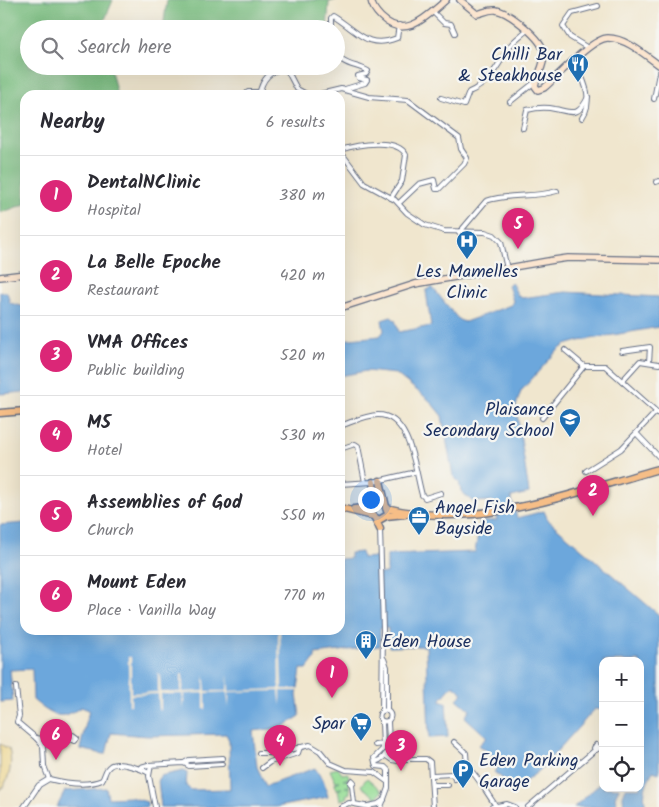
<!DOCTYPE html>
<html lang="en">
<head>
<meta charset="utf-8">
<style>
  body { margin:0; font-family:Kalam,sans-serif; background:#f2f2f3; color:#2b2b33 }
  .controls { position:absolute; right:15px; bottom:15px; display:grid; overflow:hidden; border-radius:10px; box-shadow:0 5px 20px #0002 }
  .controls button { width:45px; height:45px; display:grid; place-items:center; padding:0; border:0; border-bottom:1px solid #e1e1e2; background:#fff; color:#2b2b33; font:25px sans-serif }
  .you { position:absolute; left:370px; top:499px; width:18px; height:18px; margin:-12px; border:4px solid #fff; border-radius:50%; background:#1a73e8; box-shadow:0 0 0 8px #1a73e833 }
  .badge { display:grid; place-items:center; width:32px; height:32px; border-radius:50%; background:#db2777; color:#fff; font-size:16px; font-weight:700 }
  .pin { position:absolute; translate:-50% -41px; filter:drop-shadow(0 1px 2px #0008) }
  .pin::after { content:''; position:absolute; top:26px; width:18px; height:15px; background:inherit; clip-path:polygon(0 0,100% 0,50% 100%) }
  .list { margin:0; padding:0; list-style:none }
  h2 { display:flex; justify-content:space-between; align-items:center; height:65px; margin:0; padding:0 20px; font-size:21px }
  h2 small { font-size:16px; font-weight:400; color:#7c7c81 }
  .list li { display:grid; grid-template-columns:32px 1fr auto; gap:15px; align-items:center; box-sizing:border-box; height:80px; padding:0 20px; border-top:1px solid #e1e1e2 }
  .list b { display:block; font-size:19px; white-space:nowrap }
  .list p { margin:0; font-size:16px; white-space:nowrap; color:#7c7c81 }
  .list em { font-size:16px; font-style:normal; color:#7c7c81 }
  .icon { flex:none; width:28px; height:28px; fill:none; stroke:currentColor; stroke-width:2; stroke-linecap:round; stroke-linejoin:round }
  .map { position:relative; flex:none; width:659px; height:807px; overflow:hidden }
  .search { position:absolute; background:#fff; box-shadow:0 5px 20px #0002; left:20px; top:20px; width:325px; height:55px; display:flex; align-items:center; gap:12px; box-sizing:border-box; padding:0 18px; border-radius:28px; color:#7c7c81; font-size:19px }
  .panel { position:absolute; background:#fff; box-shadow:0 5px 20px #0002; left:20px; top:90px; width:325px; height:545px; border-radius:15px }
  .map>svg:first-child { display:block }
  .green { fill:#97dd96; stroke:#59867a }
  .forest { fill:#79bc7f; stroke:#4a766e }
  .sand { fill:#eeda9e; stroke:#84847e }
  .water { fill:#6ca7dc; stroke:#446b9d }
  .pier { fill:#f0e6ce }
  .lines { fill:none; stroke-linecap:round; stroke-linejoin:round }
  .street-casing { stroke:#666f85; stroke-width:6 }
  .secondary-casing { stroke:#666f85; stroke-width:8 }
  .primary-casing { stroke:#666f85; stroke-width:9 }
  .street { stroke:#fff; stroke-width:4 }
  .secondary { stroke:#fbe5cf; stroke-width:5.5 }
  .primary { stroke:#f6be87; stroke-width:6 }
  .labels { text-anchor:middle; stroke-width:4.5; stroke-linejoin:round; paint-order:stroke }
  .poi-label { font-size:18px; fill:#1b2f5e; stroke:#f6f6f2; text-anchor:end }
</style>
</head>
<body>
<div class="map">
<svg width="659" height="807" viewBox="0 0 659 807">
  <rect width="100%" height="100%" fill="#f6f6f2"/>
  <filter id="ink" filterUnits="userSpaceOnUse"><feTurbulence type="fractalNoise" baseFrequency=".02" numOctaves="2"/><feDisplacementMap in="SourceGraphic" scale="10" xChannelSelector="R" yChannelSelector="G"/><feConvolveMatrix kernelMatrix="1 2 1 2 8 2 1 2 1" color-interpolation-filters="sRGB"/></filter>
  <filter id="wash" filterUnits="userSpaceOnUse"><feTurbulence type="fractalNoise" baseFrequency=".0096" numOctaves="4" result="noise"/><feDisplacementMap in="SourceGraphic" scale="20" xChannelSelector="R" yChannelSelector="G"/><feGaussianBlur stdDeviation="1.12" result="paint"/><feColorMatrix in="noise" values="0 0 0 0 0 0 0 0 0 0 0 0 0 0 0 0 0 1.4 0 .05"/><feComposite in="paint" operator="in"/></filter>
  <g filter="url(#wash)">
    <rect width="100%" height="100%" fill="#f0e6ce"/>
    <g class="green">
      <polygon points="338,768 342,774 348,773 349,778 343,780 348,780 350,786 345,787 349,787 350,793 346,795 347,798 340,800 338,790 342,788 336,789 335,783 340,781 335,781 330,770"/>
      <polygon points="367,778 382,791 376,798 361,786"/>
    </g>
    <g class="forest">
      <polygon points="0,0 113,0 101,29 29,29 29,66 110,66 117,95 25,95 25,204 0,213"/>
      <polygon points="167,0 336,0 329,2 327,29 283,29 263,21 240,29 163,29"/>
    </g>
    <path class="sand" d="M0 744 9 749C13 764 10 778 0 791Z"/>
    <g class="water">
      <path d="M511 282 518 296 522 298 565 292 659 297V327L579 341 565 345 556 352 521 391 516 406 529 493 511 497 517 518 544 511 548 520 659 615V773L653 771C646 783 642 794 646 807H624L623 796 626 788H640V661H603V710L595 709 540 770 523 783 510 784 494 772 501 763 479 745 487 737 465 717 470 710 457 699 463 693 453 685 441 699V702H446L448 737 429 738 426 646 389 647 388 628H380V646L315 654V658L307 669H301L297 695 300 716 281 728 253 731 257 767 266 786 315 768 324 782 328 797 276 807H161L158 780 160 776 183 771 187 773 186 786 191 790 230 789 229 740 226 734 148 736 111 733 106 754H103L80 749 89 710 81 707C60 722 51 715 33 700L32 669 10 670 13 701 0 702V525L25 523V630H340V559L350 558V553L361 552 362 558 376 557 377 574 387 573V555L475 552 480 522 497 520 492 501 473 502 461 491 459 482 453 476 442 416 429 400 396 374 366 371 340 376V340L380 336 384 331 382 320 391 317 395 320 399 332 431 326 426 291 432 287 459 320 465 322 511 305 513 301 508 285Z"/>
      <polygon points="0,292 7,292 10,303 25,307 25,392 0,394"/>
      <polygon points="603,781 603,788 619,788 615,797 617,807 574,807"/>
      <polygon points="106,788 108,798 130,797 147,802 147,807 57,807 65,791"/>
    </g>
    <polygon class="pier" points="278,630 280,630 282,689 298,689 298,691 281,691 281,706 279,691 229,692 229,708 227,692 206,693 206,709 204,709 204,693 184,694 184,710 182,694 161,694 161,710 159,710 158,694 131,695 131,705 129,705 128,657 131,657 131,693 158,692 158,674 160,674 161,692 181,692 181,675 183,674 183,692 204,691 204,674 206,691 227,691 228,674 229,691 279,689"/>
  </g>
  <g filter="url(#ink)">
    <g class="lines">
      <g class="street-casing">
        <g id="street">
          <polyline points="433,12 444,23 451,24 455,33"/>
          <path d="M331 29V18L333 16C358 31 366 50 397 38L399 25"/>
          <polyline points="588,48 570,37 563,26 572,13 598,6"/>
          <path d="M336 50C340 66 356 64 368 71L366 74 358 76 359 78 367 80 365 83 345 89"/>
          <path d="M575 61C583 79 595 100 582 118"/>
          <polyline points="245,95 248,92 260,92"/>
          <path d="M259 95C262 79 270 70 286 68L297 89 308 95"/>
          <polyline points="316,95 341,89 369,97 408,100 459,138 461,149 467,158 464,164 439,189 436,189 434,180 419,184 399,203"/>
          <path d="M441 98 464 105 469 92C491 83 498 64 510 46 514 40 522 35 527 30"/>
          <polyline points="654,99 659,73"/>
          <polyline points="510,102 535,82"/>
          <path d="M523 128 527 110C535 108 547 107 555 109 574 113 578 117 588 97"/>
          <path d="M340 150C356 145 397 137 406 155L402 181 391 198"/>
          <polyline points="340,151 364,183 395,200 407,213 425,225 444,231 485,232 494,235 501,242 507,269"/>
          <polyline points="656,182 659,181"/>
          <path d="M459 233 486 201C507 193 535 198 557 191"/>
          <polyline points="565,350 584,366 605,366 622,381"/>
          <polyline points="622,351 650,347 649,362"/>
          <polyline points="659,364 640,361 622,381 659,414"/>
          <polyline points="542,418 584,366"/>
          <path d="M340 426C352 422 366 415 378 415 411 415 415 471 422 495L425 498 441 493"/>
          <polyline points="637,434 659,457"/>
          <polyline points="340,449 355,444 358,446 365,482"/>
          <polyline points="586,471 621,449 656,412"/>
          <polyline points="340,484 373,482 416,472"/>
          <polyline points="380,529 383,630 382,711"/>
          <polyline points="384,659 387,667 387,711"/>
          <polyline points="16,687 19,716 17,722 36,738 43,746 44,766 49,779"/>
          <circle cx="385" cy="716" r="5.5"/>
          <polyline points="36,738 65,742 73,735 77,738 75,741 71,739"/>
          <path d="M454 742 466 753 467 766C479 778 486 792 496 806"/>
          <polyline points="375,745 384,744"/>
          <polygon points="596,745 599,748 596,750 594,748"/>
          <polyline points="389,751 391,757 396,759 426,759 430,762 433,807"/>
          <polyline points="259,753 276,753 310,745 320,751 330,763 346,770 374,772 388,782"/>
          <polyline points="385,755 392,760 398,761"/>
          <polyline points="375,762 376,766 385,767 388,770 388,788 381,807"/>
          <path d="M375 762C394 756 388 737 388 721"/>
          <polyline points="375,762 374,758 383,749 382,721"/>
          <polyline points="184,763 189,760 223,758"/>
          <polyline points="151,765 149,776 155,807"/>
          <polyline points="141,767 148,765 184,763 189,766 222,764"/>
          <polyline points="262,768 270,762 298,753 300,747"/>
          <polyline points="432,775 452,774 455,779"/>
          <polyline points="352,785 354,782 352,780 350,783 352,785 354,803"/>
          <polyline points="433,785 448,785"/>
          <polyline points="368,806 378,804 384,800"/>
          <path d="M24 807 39 785 49 779C65 783 86 787 102 780 105 776 105 769 110 766 116 760 142 769 149 773"/>
          <polyline points="340,807 349,803 370,807"/>
          <polyline points="492,807 507,804 515,807"/>
          <polyline points="528,807 595,750"/>
        </g>
      </g>
      <g class="secondary-casing">
        <g id="secondary">
          <path d="M371 0C372 7 376 12 381 17 406 41 428 15 446 0"/>
          <path d="M460 0 477 14C483 13 489 9 496 10 509 12 543 39 544 53 545 66 537 74 535 86L538 90 544 88C557 77 592 38 608 38 626 38 645 55 659 65"/>
          <polyline points="0,277 25,274"/>
          <polyline points="340,308 415,284 554,260 568,258 659,260"/>
        </g>
      </g>
      <g class="primary-casing">
        <g id="primary">
          <polyline points="0,413 25,411"/>
          <polyline points="380,481 387,511"/>
          <polyline points="373,482 376,506"/>
          <polyline points="340,508 373,516 379,520 386,516 405,514"/>
          <path d="M386 508C478 531 571 493 659 469"/>
          <polyline points="354,509 374,507"/>
          <polyline points="375,518 380,529"/>
        </g>
      </g>
      <use href="#street" class="street"/>
      <use href="#secondary" class="secondary"/>
      <use href="#primary" class="primary"/>
    </g>
  </g>
  <defs>
    <g id="restaurant-pin" transform="scale(1.125)"><path d="M0 17L-7.5 6A9.5 9.5 0 1 1 7.5 6Z" fill="#1f6fb2" stroke="#f6f6f2"/><path d="M-5-6h1v4h1v-4h1v4h1v-4h1v5L-1.5 .5V6h-2V.5L-5-1ZM5-6V6H3V1.5H1.5Q1.5-4 5-6Z" fill="#fff"/></g>
    <g id="hospital-pin" transform="scale(1.125)"><path d="M0 17L-7.5 6A9.5 9.5 0 1 1 7.5 6Z" fill="#1f6fb2" stroke="#f6f6f2"/><path d="M-5-5h3v3.5h4V-5h3V5h-3V1.5h-4V5h-3Z" fill="#fff"/></g>
    <g id="school-pin" transform="scale(1.125)"><path d="M0 17L-7.5 6A9.5 9.5 0 1 1 7.5 6Z" fill="#1f6fb2" stroke="#f6f6f2"/><path d="M0-5L7-2L0 1L-7-2ZM-4 1L0 2.5L4 1V4Q0 6-4 4Z" fill="#fff"/></g>
    <g id="office-pin" transform="scale(1.125)"><path d="M0 17L-7.5 6A9.5 9.5 0 1 1 7.5 6Z" fill="#1f6fb2" stroke="#f6f6f2"/><path d="M-6-3h4V-5.5h4V-3h4V5H-6ZM-1-4.5V-3h2v-1.5ZM-6 0V1H6V0Z" fill="#fff"/></g>
    <g id="building-pin" transform="scale(1.125)"><path d="M0 17L-7.5 6A9.5 9.5 0 1 1 7.5 6Z" fill="#1f6fb2" stroke="#f6f6f2"/><path d="M-4-6H4V6H1V3H-1V6H-4ZM-2.5-4.3h1.7v1.8h-1.7ZM.8-4.3h1.7v1.8H.8ZM-2.5-1h1.7V.8h-1.7ZM.8-1h1.7V.8H.8Z" fill="#fff"/></g>
    <g id="supermarket-pin" transform="scale(1.125)"><path d="M0 17L-7.5 6A9.5 9.5 0 1 1 7.5 6Z" fill="#1f6fb2" stroke="#f6f6f2"/><path d="M-6-5.5h2.5l.6 2H6L4.5 2H-2.5L-4.4-4H-6ZM-1.5 3.2a1.3 1.3 0 1 0 .1 0ZM3 3.2a1.3 1.3 0 1 0 .1 0Z" fill="#fff"/></g>
    <g id="parking-pin" transform="scale(1.125)"><path d="M0 17L-7.5 6A9.5 9.5 0 1 1 7.5 6Z" fill="#1f6fb2" stroke="#f6f6f2"/><path d="M-3.5-5.5H1a3.5 3.5 0 0 1 0 7H-1V5.5H-3.5ZM-1-3.4V-.6H.8a1.4 1.4 0 0 0 0-2.8Z" fill="#fff"/></g>
  </defs>
  <g fill-rule="evenodd">
    <use href="#restaurant-pin" x="578" y="64"/>
    <use href="#hospital-pin" x="467" y="241"/>
    <use href="#school-pin" x="570" y="419"/>
    <use href="#office-pin" x="419" y="517"/>
    <use href="#building-pin" x="366" y="641"/>
    <use href="#supermarket-pin" x="361" y="723"/>
    <use href="#parking-pin" x="463" y="770"/>
  </g>
  <g class="labels">
    <g class="poi-label">
      <text x="562" y="60">Chilli Bar<tspan x="562" dy="21">&amp; Steakhouse</tspan></text>
      <text x="467" y="277" text-anchor="middle">Les Mamelles<tspan x="467" dy="21">Clinic</tspan></text>
      <text x="554" y="415">Plaisance<tspan x="554" dy="21">Secondary School</tspan></text>
      <text x="435" y="513" text-anchor="start">Angel Fish<tspan x="435" dy="21">Bayside</tspan></text>
      <text x="382" y="647" text-anchor="start">Eden House</text>
      <text x="345" y="729">Spar</text>
      <text x="479" y="766" text-anchor="start">Eden Parking<tspan x="479" dy="21">Garage</tspan></text>
    </g>
  </g>
</svg>
<div class="controls">
<button>+</button>
<button>−</button>
<button><svg class="icon" aria-label="locate" viewBox="0 0 24 24"><circle cx="12" cy="12" r="6"/><path d="M12 2v4M12 18v4M2 12h4M18 12h4"/></svg></button>
</div>
<div class="you"></div>
<div class="pin badge" style="left:332px;top:698px">1</div>
<div class="pin badge" style="left:593px;top:516px">2</div>
<div class="pin badge" style="left:401px;top:771px">3</div>
<div class="pin badge" style="left:280px;top:766px">4</div>
<div class="pin badge" style="left:518px;top:249px">5</div>
<div class="pin badge" style="left:56px;top:760px">6</div>
<div class="search"><svg class="icon" aria-label="search" viewBox="0 0 24 24"><circle cx="10" cy="10" r="6"/><path d="M15 15l6 6"/></svg>Search here</div>
<section class="panel">
<h2>Nearby<small>6 results</small></h2>
<ul class="list">
<li><span class="badge">1</span><div><b>DentalNClinic</b><p>Hospital</p></div><em>380 m</em></li>
<li><span class="badge">2</span><div><b>La Belle Epoche</b><p>Restaurant</p></div><em>420 m</em></li>
<li><span class="badge">3</span><div><b>VMA Offices</b><p>Public building</p></div><em>520 m</em></li>
<li><span class="badge">4</span><div><b>M5</b><p>Hotel</p></div><em>530 m</em></li>
<li><span class="badge">5</span><div><b>Assemblies of God</b><p>Church</p></div><em>550 m</em></li>
<li><span class="badge">6</span><div><b>Mount Eden</b><p>Place · Vanilla Way</p></div><em>770 m</em></li>
</ul>
</section>
</div>
</body>
</html>
